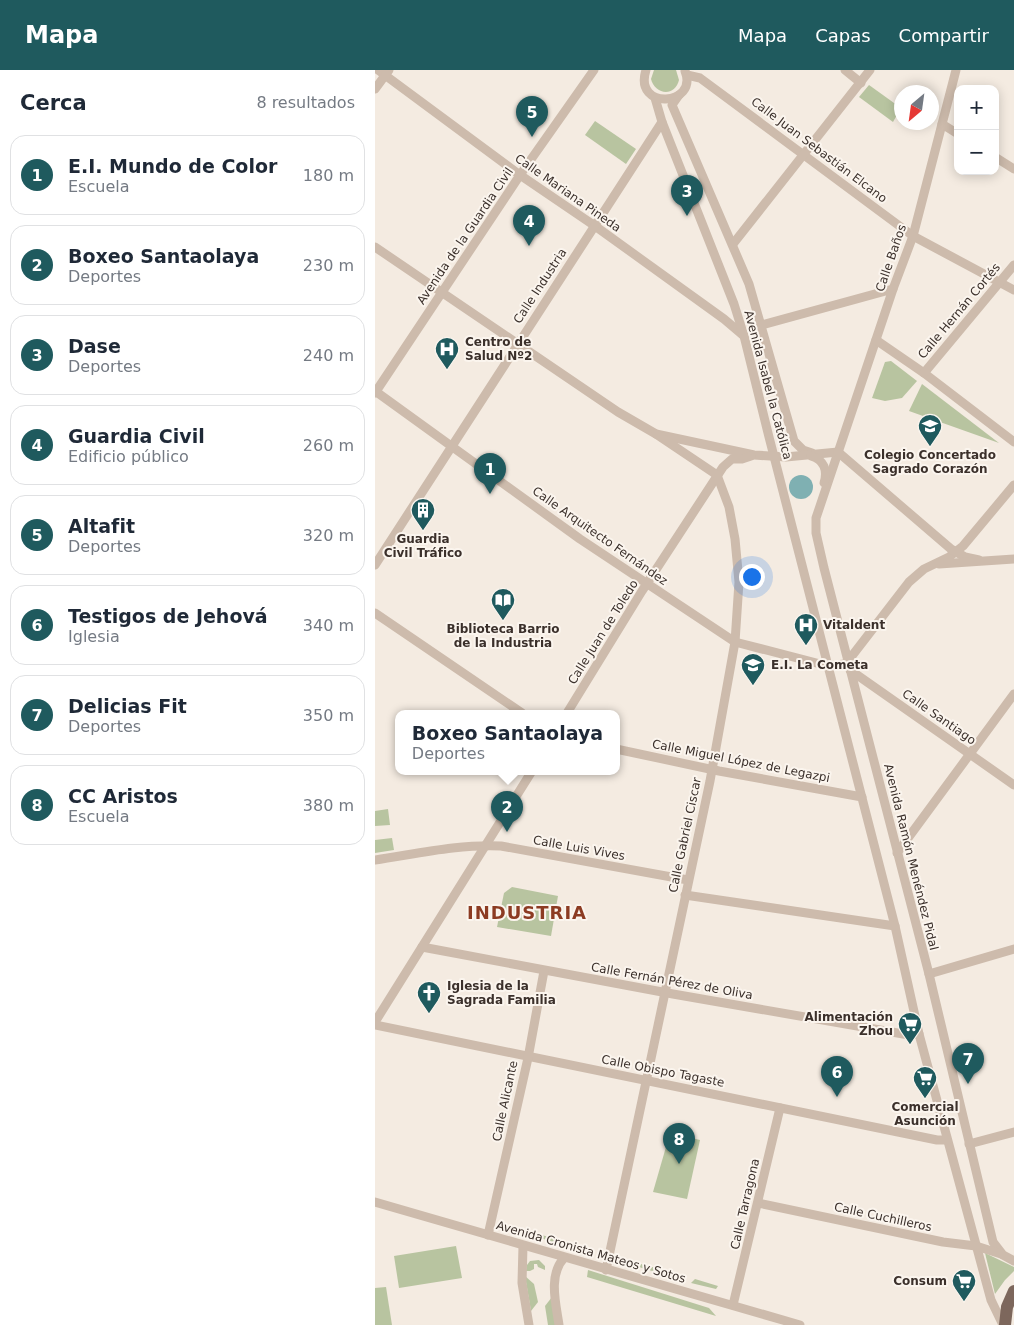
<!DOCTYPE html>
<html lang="es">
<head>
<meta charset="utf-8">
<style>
  body { margin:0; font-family:"DejaVu Sans",sans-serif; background:#f2f2f3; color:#1f2937 }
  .controls { position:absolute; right:15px; top:15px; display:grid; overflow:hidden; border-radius:10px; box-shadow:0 2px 12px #0003 }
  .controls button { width:45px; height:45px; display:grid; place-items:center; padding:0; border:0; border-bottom:1px solid #e0e1e3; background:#fff; color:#1f2937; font:25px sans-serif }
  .compass { position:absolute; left:519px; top:15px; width:45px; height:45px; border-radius:50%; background:#fff; box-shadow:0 2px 12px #0003; rotate:209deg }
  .you { position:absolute; left:376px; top:506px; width:18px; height:18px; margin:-12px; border:4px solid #fff; border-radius:50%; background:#1a73e8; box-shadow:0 0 0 8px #1a73e833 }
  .badge { display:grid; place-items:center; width:32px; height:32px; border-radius:50%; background:#1f5a5e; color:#fff; font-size:16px; font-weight:700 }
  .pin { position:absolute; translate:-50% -41px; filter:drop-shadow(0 1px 2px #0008) }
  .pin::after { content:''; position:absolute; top:26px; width:18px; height:15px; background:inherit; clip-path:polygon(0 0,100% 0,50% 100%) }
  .popup { position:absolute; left:20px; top:640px; width:225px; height:65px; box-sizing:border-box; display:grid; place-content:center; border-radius:10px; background:#fff; filter:drop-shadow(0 1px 4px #0005); font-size:16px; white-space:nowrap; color:#747a83 }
  .popup b { font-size:19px; color:#1f2937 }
  .popup::after { content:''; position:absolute; left:50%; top:100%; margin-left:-10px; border:10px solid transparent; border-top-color:#fff }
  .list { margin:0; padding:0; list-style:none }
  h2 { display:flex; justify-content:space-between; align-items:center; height:65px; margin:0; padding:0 20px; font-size:21px }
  h2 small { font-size:16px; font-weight:400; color:#747a83 }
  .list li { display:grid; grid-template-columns:32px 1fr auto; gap:15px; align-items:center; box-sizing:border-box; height:80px; margin:0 10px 10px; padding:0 10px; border:1px solid #e0e1e3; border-radius:15px }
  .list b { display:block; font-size:19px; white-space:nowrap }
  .list p { margin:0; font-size:16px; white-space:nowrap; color:#747a83 }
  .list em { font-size:16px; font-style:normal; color:#747a83 }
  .map { position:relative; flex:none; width:639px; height:1255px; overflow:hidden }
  header { display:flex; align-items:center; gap:30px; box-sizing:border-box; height:70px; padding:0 25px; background:#1f5a5e; color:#fff }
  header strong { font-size:24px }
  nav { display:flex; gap:28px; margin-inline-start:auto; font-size:18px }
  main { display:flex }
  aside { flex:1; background:#fff }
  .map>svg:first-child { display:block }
  .green { fill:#b8c4a0 }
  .water { fill:#7fb0b2 }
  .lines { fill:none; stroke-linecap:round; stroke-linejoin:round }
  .street { stroke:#cdbbac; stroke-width:9 }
  .primary { stroke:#7d675c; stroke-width:12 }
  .labels { text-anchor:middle; stroke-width:4; stroke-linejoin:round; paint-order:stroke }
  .street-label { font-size:12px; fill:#3b302b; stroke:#fbf5ee }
  .poi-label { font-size:12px; font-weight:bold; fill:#3b302b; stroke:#fbf5ee; text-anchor:start }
  .district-label { font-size:18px; font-weight:bold; letter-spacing:1px; fill:#8c3b22; stroke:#fbf5ee }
</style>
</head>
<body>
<header>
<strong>Mapa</strong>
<nav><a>Mapa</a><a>Capas</a><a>Compartir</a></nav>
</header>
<main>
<aside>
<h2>Cerca<small>8 resultados</small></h2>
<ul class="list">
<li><span class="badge">1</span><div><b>E.I. Mundo de Color</b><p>Escuela</p></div><em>180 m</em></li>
<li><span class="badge">2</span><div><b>Boxeo Santaolaya</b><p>Deportes</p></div><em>230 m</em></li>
<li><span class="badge">3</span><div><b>Dase</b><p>Deportes</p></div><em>240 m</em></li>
<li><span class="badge">4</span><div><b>Guardia Civil</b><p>Edificio público</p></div><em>260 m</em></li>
<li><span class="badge">5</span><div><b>Altafit</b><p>Deportes</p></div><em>320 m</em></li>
<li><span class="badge">6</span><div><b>Testigos de Jehová</b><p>Iglesia</p></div><em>340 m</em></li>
<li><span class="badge">7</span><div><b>Delicias Fit</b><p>Deportes</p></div><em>350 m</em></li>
<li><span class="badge">8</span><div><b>CC Aristos</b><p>Escuela</p></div><em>380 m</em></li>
</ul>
</aside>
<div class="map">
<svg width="639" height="1255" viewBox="0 0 639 1255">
  <rect width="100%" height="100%" fill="#f4ebe1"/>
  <g class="green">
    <path d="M279 0H301L304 10C300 27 280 25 276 9Z"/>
    <polygon points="494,15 526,38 518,52 484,27"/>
    <polygon points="220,51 261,79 251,94 210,65"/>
    <polygon points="516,291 542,311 527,328 510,331 497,328 510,292"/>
    <polygon points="547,314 624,373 534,341"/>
    <polygon points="13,739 15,755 0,756 0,741"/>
    <polygon points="17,768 19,780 0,783 0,770"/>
    <polygon points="137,817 183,826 176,866 122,857 129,823"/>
    <polygon points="295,1063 325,1070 312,1129 278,1122"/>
    <polygon points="133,1155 214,1179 212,1182 132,1158"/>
    <polygon points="81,1176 87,1208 24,1218 19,1186"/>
    <polygon points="610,1183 639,1197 639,1201 630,1210 620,1224"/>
    <polygon points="164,1190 170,1196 170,1200 163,1197 162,1194 159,1194 159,1199 155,1201 151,1201 152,1195 155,1191"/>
    <polygon points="251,1190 307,1205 308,1210 250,1193"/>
    <polygon points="213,1200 334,1238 341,1246 212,1207"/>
    <polygon points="150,1206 159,1214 163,1232 156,1241"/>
    <polygon points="320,1209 343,1216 341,1219 316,1213"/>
    <polygon points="11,1217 17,1255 0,1255 0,1218"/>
    <polygon points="177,1227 181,1255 173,1255 170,1236"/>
  </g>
  <circle class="water" cx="426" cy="417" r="12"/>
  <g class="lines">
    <g class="street">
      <polyline points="3,0 145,105 220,156 349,249 369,266"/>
      <path d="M271 0C258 41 324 36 310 1"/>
      <polyline points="470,0 486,13"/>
      <polyline points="581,0 538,166 518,219 441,448 441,463 449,498 554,904 618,1172 628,1185 639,1191"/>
      <polyline points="312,5 325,8 538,166 639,220"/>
      <polyline points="0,19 14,0"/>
      <polyline points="304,25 297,35 374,214 419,371 428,380 437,383"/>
      <polyline points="280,28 287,52 359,234 369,266 394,367 520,856 544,964 616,1230 628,1255"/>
      <polyline points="567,54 583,64"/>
      <polyline points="620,87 639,99"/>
      <polyline points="358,174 495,0"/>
      <polyline points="0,177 243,342 281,364 379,385 411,387 463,382"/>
      <polyline points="387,255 518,219"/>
      <polyline points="501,270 549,303 639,372"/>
      <polyline points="549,303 639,195"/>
      <polyline points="0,321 205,469 360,572 453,596 469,594 473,591 534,512 549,499 574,487 588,476 639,415"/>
      <polyline points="0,323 145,105 219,0"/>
      <polyline points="463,382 576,479 590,487 604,490"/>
      <path d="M436 386C449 390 453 400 449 413"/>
      <polyline points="564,494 639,489"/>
      <polyline points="0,495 287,52"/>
      <polyline points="0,543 147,643"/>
      <polyline points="475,600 639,715"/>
      <polyline points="192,643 267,521 348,397 357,389 367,389 376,386"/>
      <polyline points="241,679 344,701 487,727"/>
      <polyline points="522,783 639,624"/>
      <path d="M0 790C41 784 84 774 126 776L313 810"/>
      <polyline points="310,825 520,856"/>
      <polyline points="47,877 298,924 534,965 544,964"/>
      <polyline points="554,904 639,879"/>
      <polyline points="0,952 157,701"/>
      <polyline points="0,955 562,1070 572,1070"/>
      <polyline points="594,1074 639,1062"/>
      <polyline points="0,1132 425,1255"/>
      <polyline points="383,1133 568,1172 601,1176 626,1184"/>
      <polyline points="113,1165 153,988 169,901"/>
      <polyline points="148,1176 147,1213 154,1255"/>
      <polyline points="231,1200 335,711 360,572 364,512 360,469 354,437 342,405 281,364"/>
      <polyline points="358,1235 405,1038"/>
      <path d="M184 1255C181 1234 173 1205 189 1188"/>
    </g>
    <polyline class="primary" points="630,1255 632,1237 639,1221"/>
  </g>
  <defs>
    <g id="hospital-pin" transform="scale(1.25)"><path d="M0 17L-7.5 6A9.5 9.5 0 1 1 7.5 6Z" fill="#1f5a5e" stroke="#fbf5ee"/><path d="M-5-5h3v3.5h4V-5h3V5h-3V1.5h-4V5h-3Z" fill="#fff"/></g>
    <g id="school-pin" transform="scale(1.25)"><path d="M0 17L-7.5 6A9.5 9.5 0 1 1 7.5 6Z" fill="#1f5a5e" stroke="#fbf5ee"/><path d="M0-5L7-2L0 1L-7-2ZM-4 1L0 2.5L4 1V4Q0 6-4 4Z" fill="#fff"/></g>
    <g id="building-pin" transform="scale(1.25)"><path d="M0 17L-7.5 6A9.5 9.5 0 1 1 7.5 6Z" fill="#1f5a5e" stroke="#fbf5ee"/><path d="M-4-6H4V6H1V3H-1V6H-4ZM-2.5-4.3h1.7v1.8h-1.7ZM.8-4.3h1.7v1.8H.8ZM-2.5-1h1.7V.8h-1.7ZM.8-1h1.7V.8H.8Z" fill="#fff"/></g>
    <g id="library-pin" transform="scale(1.25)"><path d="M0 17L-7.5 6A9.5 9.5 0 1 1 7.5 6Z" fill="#1f5a5e" stroke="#fbf5ee"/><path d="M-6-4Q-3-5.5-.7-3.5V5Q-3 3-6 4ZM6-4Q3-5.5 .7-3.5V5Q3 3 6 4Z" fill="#fff"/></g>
    <g id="church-pin" transform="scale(1.25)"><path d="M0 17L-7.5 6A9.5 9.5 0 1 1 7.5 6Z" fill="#1f5a5e" stroke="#fbf5ee"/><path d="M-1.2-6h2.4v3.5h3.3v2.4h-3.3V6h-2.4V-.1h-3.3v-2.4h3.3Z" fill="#fff"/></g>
    <g id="supermarket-pin" transform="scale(1.25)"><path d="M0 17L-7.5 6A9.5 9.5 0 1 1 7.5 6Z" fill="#1f5a5e" stroke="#fbf5ee"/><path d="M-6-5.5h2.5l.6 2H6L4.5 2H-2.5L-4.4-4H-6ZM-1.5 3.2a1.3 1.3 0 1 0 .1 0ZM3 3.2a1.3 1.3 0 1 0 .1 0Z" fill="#fff"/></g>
  </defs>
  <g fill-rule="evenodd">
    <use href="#hospital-pin" x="72" y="279"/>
    <use href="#school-pin" x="555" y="356"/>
    <use href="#building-pin" x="48" y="440"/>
    <use href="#library-pin" x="128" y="530"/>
    <use href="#hospital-pin" x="431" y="555"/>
    <use href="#school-pin" x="378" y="595"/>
    <use href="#church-pin" x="54" y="923"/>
    <use href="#supermarket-pin" x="535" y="954"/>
    <use href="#supermarket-pin" x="550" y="1008"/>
    <use href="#supermarket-pin" x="589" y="1211"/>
  </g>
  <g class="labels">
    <g class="street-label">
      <text transform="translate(444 80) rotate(37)" y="4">Calle Juan Sebastián Elcano</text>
      <text transform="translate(193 123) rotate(35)" y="4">Calle Mariana Pineda</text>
      <text transform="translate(90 166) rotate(-56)" y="4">Avenida de la Guardia Civil</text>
      <text transform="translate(516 188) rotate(-71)" y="4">Calle Baños</text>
      <text transform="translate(165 216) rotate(-57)" y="4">Calle Industria</text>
      <text transform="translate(584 241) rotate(-50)" y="4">Calle Hernán Cortés</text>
      <text transform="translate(393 315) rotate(75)" y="4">Avenida Isabel la Católica</text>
      <text transform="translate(225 466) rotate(35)" y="4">Calle Arquitecto Fernández</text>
      <text transform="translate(228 562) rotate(-58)" y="4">Calle Juan de Toledo</text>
      <text transform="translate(564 647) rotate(35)" y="4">Calle Santiago</text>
      <text transform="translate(366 691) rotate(11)" y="4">Calle Miguel López de Legazpi</text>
      <text transform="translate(310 765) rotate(-78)" y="4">Calle Gabriel Ciscar</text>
      <text transform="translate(204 778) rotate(10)" y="4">Calle Luis Vives</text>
      <text transform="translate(536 787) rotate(76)" y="4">Avenida Ramón Menéndez Pidal</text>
      <text transform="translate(297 911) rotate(10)" y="4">Calle Fernán Pérez de Oliva</text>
      <text transform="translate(288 1001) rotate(11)" y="4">Calle Obispo Tagaste</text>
      <text transform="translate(130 1031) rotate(-78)" y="4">Calle Alicante</text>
      <text transform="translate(370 1134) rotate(-77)" y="4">Calle Tarragona</text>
      <text transform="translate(508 1147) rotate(12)" y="4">Calle Cuchilleros</text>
      <text transform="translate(216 1182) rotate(16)" y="4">Avenida Cronista Mateos y Sotos</text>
    </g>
    <g class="poi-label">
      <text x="90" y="276">Centro de<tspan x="90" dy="14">Salud Nº2</tspan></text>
      <text x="555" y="389" text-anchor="middle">Colegio Concertado<tspan x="555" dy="14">Sagrado Corazón</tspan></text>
      <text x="48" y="473" text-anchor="middle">Guardia<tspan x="48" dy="14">Civil Tráfico</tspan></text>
      <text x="448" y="559">Vitaldent</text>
      <text x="128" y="563" text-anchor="middle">Biblioteca Barrio<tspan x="128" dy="14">de la Industria</tspan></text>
      <text x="396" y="599">E.I. La Cometa</text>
      <text x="72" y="920">Iglesia de la<tspan x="72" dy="14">Sagrada Familia</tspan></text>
      <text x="518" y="951" text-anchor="end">Alimentación<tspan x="518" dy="14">Zhou</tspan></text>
      <text x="550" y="1041" text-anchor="middle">Comercial<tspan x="550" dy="14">Asunción</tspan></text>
      <text x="572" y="1215" text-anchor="end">Consum</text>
    </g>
    <g class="district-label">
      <text x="152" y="849">INDUSTRIA</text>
    </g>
  </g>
</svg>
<div class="controls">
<button>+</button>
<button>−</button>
</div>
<svg class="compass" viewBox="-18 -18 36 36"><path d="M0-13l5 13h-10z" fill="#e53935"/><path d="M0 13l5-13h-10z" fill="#747a83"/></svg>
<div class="you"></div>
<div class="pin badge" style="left:115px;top:424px">1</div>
<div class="pin badge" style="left:132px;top:762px">2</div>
<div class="popup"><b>Boxeo Santaolaya</b>Deportes</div>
<div class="pin badge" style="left:312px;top:146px">3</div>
<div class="pin badge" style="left:154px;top:176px">4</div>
<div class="pin badge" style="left:157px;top:67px">5</div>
<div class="pin badge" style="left:462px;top:1027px">6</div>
<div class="pin badge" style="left:593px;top:1014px">7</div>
<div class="pin badge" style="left:304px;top:1094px">8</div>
</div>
</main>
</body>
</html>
